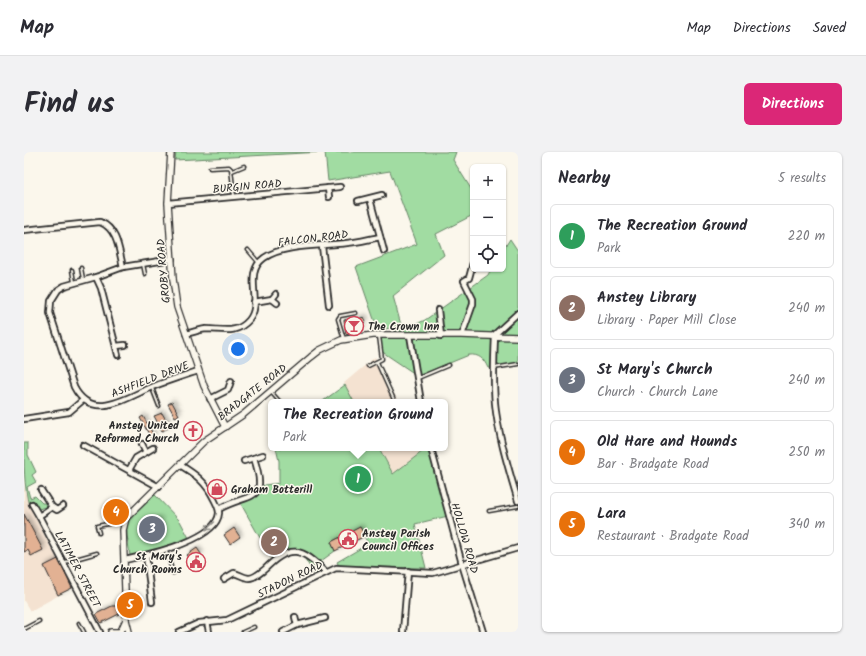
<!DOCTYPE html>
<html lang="en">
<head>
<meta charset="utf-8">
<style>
  body { margin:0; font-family:Kalam,sans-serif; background:#f2f2f3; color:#2b2b33 }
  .controls { position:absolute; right:12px; top:12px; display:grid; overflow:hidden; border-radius:6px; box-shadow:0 1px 3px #0004 }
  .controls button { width:36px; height:36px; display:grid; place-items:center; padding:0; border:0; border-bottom:1px solid #e1e1e2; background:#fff; color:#2b2b33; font:20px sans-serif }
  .you { position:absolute; left:214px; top:197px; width:14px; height:14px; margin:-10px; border:3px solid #fff; border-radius:50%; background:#1a73e8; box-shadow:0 0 0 6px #1a73e833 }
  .badge { display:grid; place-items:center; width:26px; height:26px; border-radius:50%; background:#db2777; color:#fff; font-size:13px; font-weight:700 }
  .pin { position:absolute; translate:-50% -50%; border:2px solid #fff; box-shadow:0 1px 4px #0006 }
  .popup { position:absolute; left:244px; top:247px; width:180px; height:52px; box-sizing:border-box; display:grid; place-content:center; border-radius:6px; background:#fff; filter:drop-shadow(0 1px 3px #0005); font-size:13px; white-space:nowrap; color:#7c7c81 }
  .popup b { font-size:15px; color:#2b2b33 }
  .popup::after { content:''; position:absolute; left:50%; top:100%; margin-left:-8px; border:8px solid transparent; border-top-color:#fff }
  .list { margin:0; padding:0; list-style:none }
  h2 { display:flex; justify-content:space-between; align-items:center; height:52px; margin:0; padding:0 16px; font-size:17px }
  h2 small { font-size:13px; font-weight:400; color:#7c7c81 }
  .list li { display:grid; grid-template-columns:26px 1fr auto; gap:12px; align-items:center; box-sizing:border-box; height:64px; margin:0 8px 8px; padding:0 8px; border:1px solid #e1e1e2; border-radius:6px }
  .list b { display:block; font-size:15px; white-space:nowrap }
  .list p { margin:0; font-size:13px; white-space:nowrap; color:#7c7c81 }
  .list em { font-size:13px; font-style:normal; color:#7c7c81 }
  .icon { flex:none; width:22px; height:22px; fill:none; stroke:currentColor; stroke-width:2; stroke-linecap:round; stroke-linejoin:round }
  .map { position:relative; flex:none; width:494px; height:480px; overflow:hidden; border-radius:6px }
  header { display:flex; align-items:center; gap:24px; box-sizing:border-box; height:56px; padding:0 20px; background:#fff; border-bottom:1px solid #e1e1e2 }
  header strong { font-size:19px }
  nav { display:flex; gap:22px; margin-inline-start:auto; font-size:14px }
  .intro { display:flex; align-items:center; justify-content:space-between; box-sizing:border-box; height:96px; padding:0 24px }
  h1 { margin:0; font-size:28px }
  .button { padding:10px 18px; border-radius:6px; background:#db2777; color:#fff; font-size:14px; font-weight:700 }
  main { display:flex; gap:24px; padding:0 24px }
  aside { flex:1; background:#fff; border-radius:6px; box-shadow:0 1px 3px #0004 }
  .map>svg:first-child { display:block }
  .built { fill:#f4e2d1 }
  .green { fill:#a1dca2; stroke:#668466 }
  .building { fill:#e2b193; stroke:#2b2b2b; filter:url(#shadow) }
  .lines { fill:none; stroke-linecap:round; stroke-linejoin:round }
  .service-casing { stroke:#2b2b2b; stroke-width:5 }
  .minor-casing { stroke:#2b2b2b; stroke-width:8 }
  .tertiary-casing { stroke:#2b2b2b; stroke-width:8 }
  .service { stroke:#fbf7ec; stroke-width:2 }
  .minor { stroke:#fbf7ec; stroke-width:4.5 }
  .tertiary { stroke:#fbf7ec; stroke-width:5.5 }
  .oneway { stroke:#93918c }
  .labels { text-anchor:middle; stroke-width:3; stroke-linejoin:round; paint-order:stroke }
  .street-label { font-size:11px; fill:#2b2b2b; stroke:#fbf7ec }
  .poi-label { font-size:11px; font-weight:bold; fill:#2b2b2b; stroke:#fbf7ec; text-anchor:start }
</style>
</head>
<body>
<header>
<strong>Map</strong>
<nav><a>Map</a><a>Directions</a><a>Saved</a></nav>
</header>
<div class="intro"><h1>Find us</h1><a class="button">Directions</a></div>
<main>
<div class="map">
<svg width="494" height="480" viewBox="0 0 494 480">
  <defs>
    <filter id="shadow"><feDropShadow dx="2.5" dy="-2.5" stdDeviation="2" flood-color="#0004"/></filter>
  </defs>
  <rect width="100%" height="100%" fill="#fbf7ec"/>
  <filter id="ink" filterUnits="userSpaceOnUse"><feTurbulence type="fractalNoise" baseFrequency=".025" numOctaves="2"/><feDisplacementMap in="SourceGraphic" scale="8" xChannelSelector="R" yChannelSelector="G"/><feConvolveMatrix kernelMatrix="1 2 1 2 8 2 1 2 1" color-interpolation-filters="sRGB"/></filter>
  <g filter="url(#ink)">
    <g class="built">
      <polygon points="351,205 367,237 375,250 330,250 326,243 320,231"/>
      <polygon points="355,296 403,296 369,322"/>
      <polygon points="0,335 5,354 48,436 6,459 0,449"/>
    </g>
    <g class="green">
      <polygon points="152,0 299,0 151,8"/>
      <polygon points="301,0 432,0 429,8 449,40 449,63 412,82 420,103 369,144 377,173 354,179 332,115 393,92 366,19 304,29"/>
      <path d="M486 87 494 99V213L464 216C460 207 455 202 445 203L394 224 357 199V181L384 176 401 168 464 123 467 117H479V98Z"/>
      <polygon points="321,233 330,250 300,250 299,249"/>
      <path d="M0 291H4V303L12 320 8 323 12 330 3 335 6 346 11 344 18 351H22L24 354 15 357 10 352 5 354C0 334 0 312 0 291Z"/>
      <polygon points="252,296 355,296 369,322 403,296 405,296 424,364 391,372 402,416 315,414 313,410 344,392 336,375 307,390 311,399 297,409 302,415 290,422 277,400 271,400 249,409 217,352 240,333 255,331 255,309"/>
      <path d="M131 343 156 369 165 386C155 401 123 402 106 404L103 383V370Z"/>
    </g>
    <g class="building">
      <polygon points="340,165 342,169 337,174 338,179 322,182 320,168 327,167 327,169"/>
      <polygon points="148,250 155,263 151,265 144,252"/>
      <polygon points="138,261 146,275 138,279 130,264"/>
      <polygon points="119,264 130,284 127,286 116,266"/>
      <polygon points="0,362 19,398 7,404 4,398 0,400"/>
      <polygon points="133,366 137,369 134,372 137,375 127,387 124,384 121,389 117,385 121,381 118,379 128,367 130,369"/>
      <polygon points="336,375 341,384 311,399 307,390"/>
      <polygon points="210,376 216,385 206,392 200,383"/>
      <polygon points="255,383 257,395 244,397 243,385"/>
      <polygon points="173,396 177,402 172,405 178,414 173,417 163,403"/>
      <polygon points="34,407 48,436 34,443 20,414"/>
      <polygon points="88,454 95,454 95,462 77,471 72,462"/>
    </g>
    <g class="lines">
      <g class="service-casing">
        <g id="service">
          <polyline points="186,16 205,15 207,17 210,44"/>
          <polyline points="208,19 220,14"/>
          <polyline points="224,98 235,111"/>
          <polyline points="119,112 121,122"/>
          <polyline points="57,116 59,127"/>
          <polyline points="48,118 50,130"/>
          <polyline points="320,187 314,167 316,164 332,161"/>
          <polyline points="353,210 371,250"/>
          <polyline points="344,214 358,207 355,184"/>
          <polyline points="470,216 494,212"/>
          <polyline points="394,226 425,213"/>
          <polyline points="128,236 135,254"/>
          <polyline points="247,240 256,250"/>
          <polyline points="465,359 494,354"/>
          <polyline points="75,381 73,374 94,370 99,371"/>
          <polyline points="142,399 149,421"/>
          <polyline points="41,410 73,401"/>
          <polyline points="55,471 60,480"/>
          <polyline points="0,477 15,469"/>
          <polyline points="219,480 230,475"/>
        </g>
      </g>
      <g class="minor-casing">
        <g id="minor">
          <polyline points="304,36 305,45"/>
          <polyline points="346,47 360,99"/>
          <polyline points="334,49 358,43"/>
          <polyline points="144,51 316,35"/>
          <path d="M0 78 76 70C94 77 95 99 99 115"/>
          <polyline points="298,94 305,153"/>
          <path d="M148 107 99 115 72 125 40 134 34 138 27 149 26 161 50 235C68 270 102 246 128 235 143 229 159 224 174 219"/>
          <polyline points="72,125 77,136 94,203"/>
          <polyline points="252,142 248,147 253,151"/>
          <polyline points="230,150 248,147"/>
          <polyline points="414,158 417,184"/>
          <path d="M162 182C169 180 175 178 182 177 198 177 212 183 225 168 240 150 218 122 240 106 259 92 300 94 323 91 334 90 345 87 356 85"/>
          <polyline points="386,183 397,250"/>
          <polyline points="438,183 449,152 449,147 440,129 445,126 449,111"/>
          <polyline points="469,184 494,161"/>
          <path d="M471 184C470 206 469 229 471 251 474 283 485 318 494 349"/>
          <polyline points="92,194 101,193"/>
          <polyline points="186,247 204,238 207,229"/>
          <polyline points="0,267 45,260 59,248"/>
          <polyline points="118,292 122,300"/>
          <polyline points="59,293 135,335"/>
          <polyline points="407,296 438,412 459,480"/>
          <polyline points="220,309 239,303"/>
          <polyline points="105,318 112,306 129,296"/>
          <polyline points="17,338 28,355 33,358 39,354"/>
          <polyline points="8,352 15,364"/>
          <polyline points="28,355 15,364 76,480"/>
          <path d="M195 357C226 340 245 352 230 306"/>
          <polyline points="122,404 128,450"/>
          <path d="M101 408C122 403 193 389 195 361 195 356 192 351 190 347 182 330 171 322 156 313"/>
          <path d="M200 427 210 421C215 422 220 426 225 426 231 426 236 421 241 417 266 391 278 396 302 420"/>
          <polyline points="271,465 273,473"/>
          <polyline points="183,469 185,480"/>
          <polyline points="155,480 175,471 203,468 312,416 409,421 494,396"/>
          <polyline points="259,480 273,473 301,466"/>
          <polyline points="379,480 384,419"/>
        </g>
      </g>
      <g class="tertiary-casing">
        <g id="tertiary">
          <polyline points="147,0 144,51 149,127 153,155 180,234 201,275"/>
          <polyline points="97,479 102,468"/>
          <polyline points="87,480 96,480"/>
          <polyline points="105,480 102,468 99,378 102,366 180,289 220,262 287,205 296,198 317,188 349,183 438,183 494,185"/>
        </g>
      </g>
      <use href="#service" class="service"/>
      <use href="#minor" class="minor"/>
      <use href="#tertiary" class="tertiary"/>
    </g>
    <defs><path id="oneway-shaft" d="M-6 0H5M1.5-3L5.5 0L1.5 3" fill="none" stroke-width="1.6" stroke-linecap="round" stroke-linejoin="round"/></defs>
    <use class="oneway" href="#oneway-shaft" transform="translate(186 374) rotate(138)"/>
  </g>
  <defs>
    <g id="bar-ring" transform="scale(1)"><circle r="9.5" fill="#fbf7ec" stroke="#d1495b" stroke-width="1.5"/><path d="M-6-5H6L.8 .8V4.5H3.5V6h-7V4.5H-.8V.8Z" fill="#d1495b"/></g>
    <g id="church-ring" transform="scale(1)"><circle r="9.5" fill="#fbf7ec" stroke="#d1495b" stroke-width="1.5"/><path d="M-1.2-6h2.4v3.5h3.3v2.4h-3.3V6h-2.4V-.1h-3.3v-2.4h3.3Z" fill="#d1495b"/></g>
    <g id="shop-ring" transform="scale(1)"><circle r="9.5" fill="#fbf7ec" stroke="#d1495b" stroke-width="1.5"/><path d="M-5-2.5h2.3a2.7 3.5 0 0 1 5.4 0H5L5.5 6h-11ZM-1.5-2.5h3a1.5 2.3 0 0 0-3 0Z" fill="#d1495b"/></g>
    <g id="civic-ring" transform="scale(1)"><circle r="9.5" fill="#fbf7ec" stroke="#d1495b" stroke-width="1.5"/><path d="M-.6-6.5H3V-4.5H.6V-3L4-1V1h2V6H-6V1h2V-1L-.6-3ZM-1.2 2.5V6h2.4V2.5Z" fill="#d1495b"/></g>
  </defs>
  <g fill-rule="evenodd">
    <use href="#bar-ring" x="330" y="174"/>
    <use href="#church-ring" x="169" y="279"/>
    <use href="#shop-ring" x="193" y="337"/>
    <use href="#civic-ring" x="324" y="387"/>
    <use href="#civic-ring" x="172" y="410"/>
  </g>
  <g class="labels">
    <g class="street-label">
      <text transform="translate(223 34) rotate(-5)" y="4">BURGIN ROAD</text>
      <text transform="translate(289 86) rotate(-7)" y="4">FALCON ROAD</text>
      <text transform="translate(139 119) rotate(-95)" y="4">GROBY ROAD</text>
      <text transform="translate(126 227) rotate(-21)" y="4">ASHFIELD DRIVE</text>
      <text transform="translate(228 240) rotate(-38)" y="4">BRADGATE ROAD</text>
      <text transform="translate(441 386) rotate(74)" y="4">HOLLOW ROAD</text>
      <text transform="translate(54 417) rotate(62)" y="4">LATIMER STREET</text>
      <text transform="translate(266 427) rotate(-26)" y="4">STADON ROAD</text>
    </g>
    <g class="poi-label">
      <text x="344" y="178">The Crown Inn</text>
      <text x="155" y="277" text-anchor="end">Anstey United<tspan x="155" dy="13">Reformed Church</tspan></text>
      <text x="207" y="341">Graham Botterill</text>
      <text x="338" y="385">Anstey Parish<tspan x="338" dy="13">Council Offices</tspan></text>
      <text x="158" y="408" text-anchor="end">St Mary's<tspan x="158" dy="13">Church Rooms</tspan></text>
    </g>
  </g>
</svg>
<div class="controls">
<button>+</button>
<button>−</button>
<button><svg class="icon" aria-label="locate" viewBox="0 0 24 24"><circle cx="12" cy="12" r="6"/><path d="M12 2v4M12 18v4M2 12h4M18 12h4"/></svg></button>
</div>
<div class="you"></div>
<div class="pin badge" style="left:334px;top:327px;background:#2e9e5b">1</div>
<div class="popup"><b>The Recreation Ground</b>Park</div>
<div class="pin badge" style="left:250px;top:390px;background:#8d6e63">2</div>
<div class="pin badge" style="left:128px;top:377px;background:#6b7280">3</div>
<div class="pin badge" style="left:92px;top:360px;background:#e8710a">4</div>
<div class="pin badge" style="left:106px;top:453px;background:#e8710a">5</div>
</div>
<aside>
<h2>Nearby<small>5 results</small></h2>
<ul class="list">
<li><span class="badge" style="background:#2e9e5b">1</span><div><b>The Recreation Ground</b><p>Park</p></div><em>220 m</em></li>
<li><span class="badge" style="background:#8d6e63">2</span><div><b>Anstey Library</b><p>Library · Paper Mill Close</p></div><em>240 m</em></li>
<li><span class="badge" style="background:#6b7280">3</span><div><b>St Mary's Church</b><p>Church · Church Lane</p></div><em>240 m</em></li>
<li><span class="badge" style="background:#e8710a">4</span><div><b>Old Hare and Hounds</b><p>Bar · Bradgate Road</p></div><em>250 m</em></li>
<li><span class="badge" style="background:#e8710a">5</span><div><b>Lara</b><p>Restaurant · Bradgate Road</p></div><em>340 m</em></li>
</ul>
</aside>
</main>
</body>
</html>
